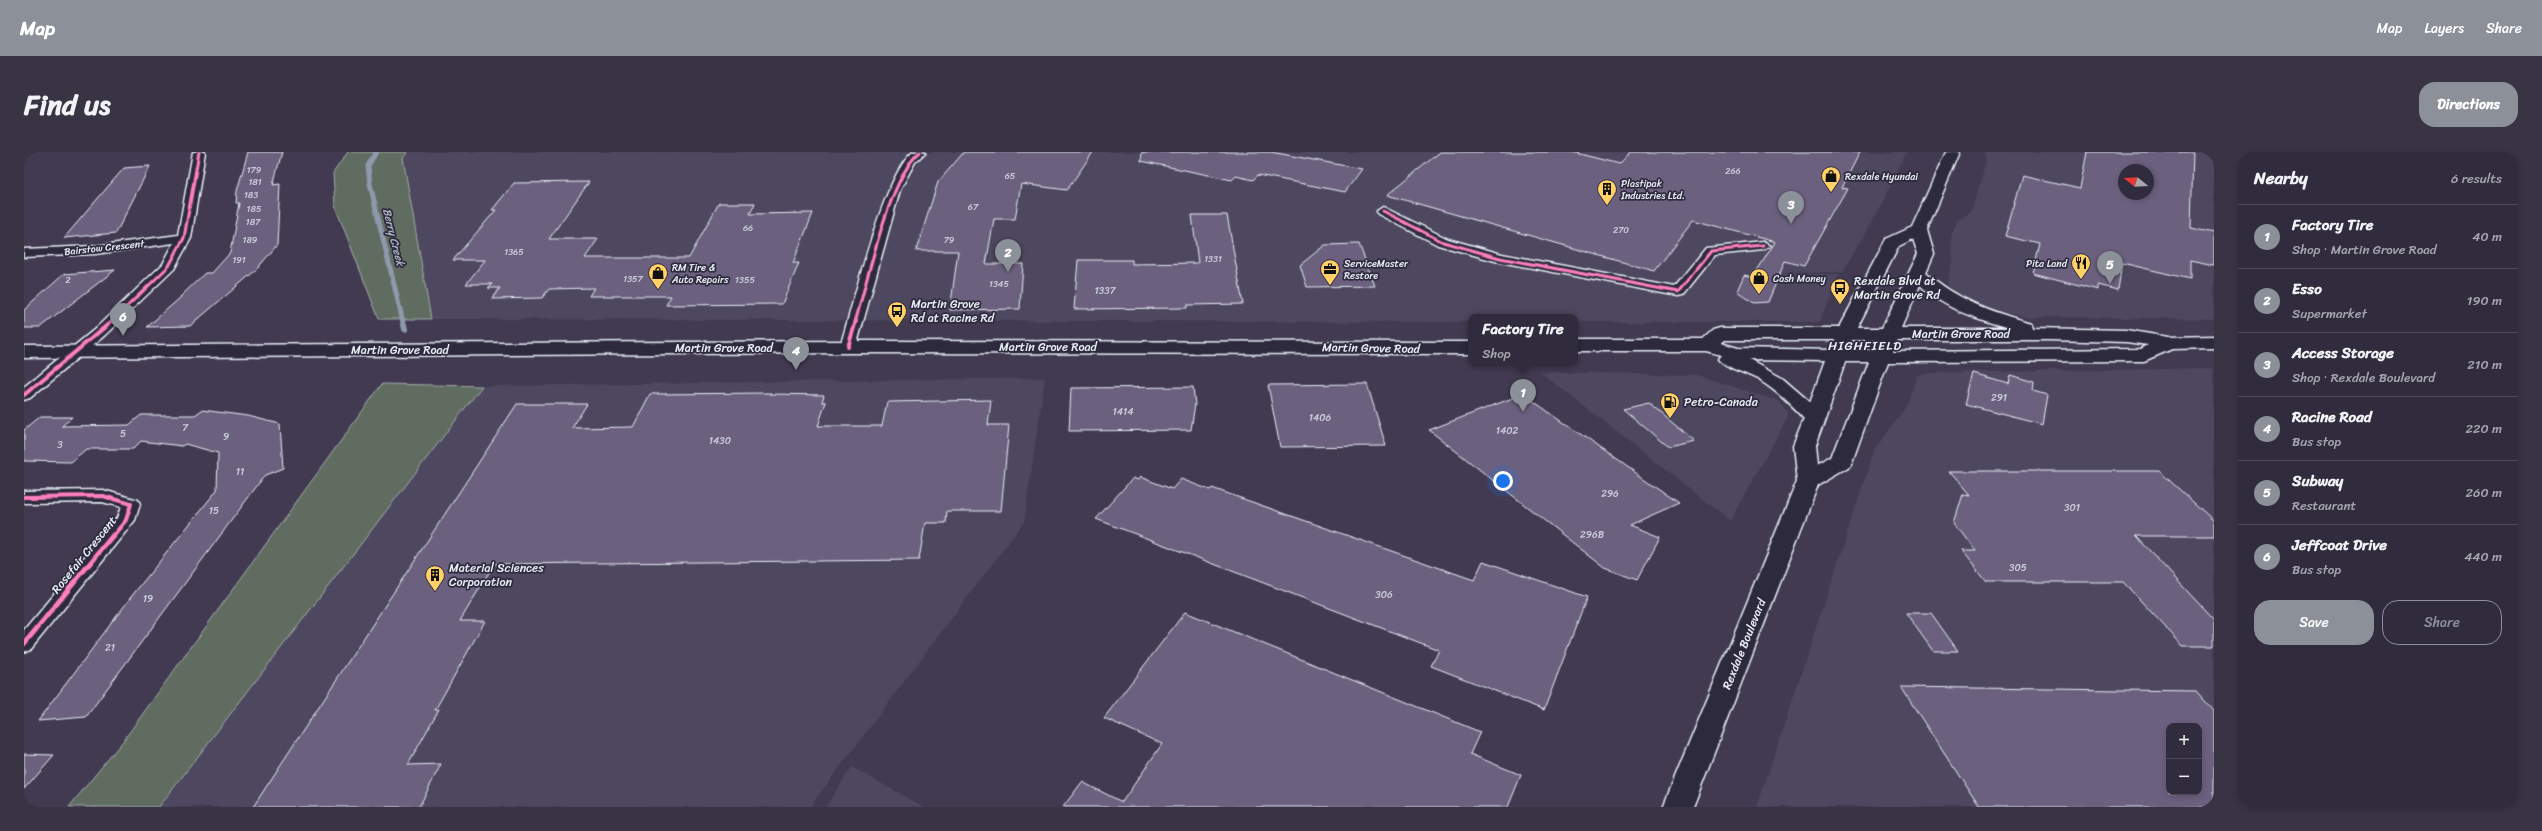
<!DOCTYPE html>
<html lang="en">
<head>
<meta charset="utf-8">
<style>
  body { margin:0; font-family:Sriracha,sans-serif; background:#393444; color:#f1f3f6 }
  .controls { position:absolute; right:12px; bottom:12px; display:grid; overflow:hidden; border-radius:8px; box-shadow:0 2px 6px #0003 }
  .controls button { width:36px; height:36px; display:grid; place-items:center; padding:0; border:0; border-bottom:1px solid #4c4857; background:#312c3d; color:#f1f3f6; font:20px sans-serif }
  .compass { position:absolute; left:2094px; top:12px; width:36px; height:36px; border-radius:50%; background:#312c3d; box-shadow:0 2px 6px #0003; rotate:288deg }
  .you { position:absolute; left:1479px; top:329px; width:14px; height:14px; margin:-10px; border:3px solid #fff; border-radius:50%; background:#1a73e8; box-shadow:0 0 0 6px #1a73e833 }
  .badge { display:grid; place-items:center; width:26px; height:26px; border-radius:50%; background:#8c9099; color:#fff; font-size:13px; font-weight:700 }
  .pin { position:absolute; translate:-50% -33px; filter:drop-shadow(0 1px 2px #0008) }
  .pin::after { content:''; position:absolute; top:21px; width:14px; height:12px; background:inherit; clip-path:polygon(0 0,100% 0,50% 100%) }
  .popup { position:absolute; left:1444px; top:162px; width:110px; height:52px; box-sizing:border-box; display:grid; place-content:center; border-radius:8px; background:#312c3d; filter:drop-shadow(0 1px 3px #0005); font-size:13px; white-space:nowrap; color:#a8a7b0 }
  .popup b { font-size:15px; color:#f1f3f6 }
  .popup::after { content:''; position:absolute; left:50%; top:100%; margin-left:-8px; border:8px solid transparent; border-top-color:#312c3d }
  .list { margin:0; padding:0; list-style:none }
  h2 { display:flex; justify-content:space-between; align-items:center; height:52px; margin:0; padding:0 16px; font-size:17px }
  h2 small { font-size:13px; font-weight:400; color:#a8a7b0 }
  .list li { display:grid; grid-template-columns:26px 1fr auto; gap:12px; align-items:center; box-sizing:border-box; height:64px; padding:0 16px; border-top:1px solid #4c4857 }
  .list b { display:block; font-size:15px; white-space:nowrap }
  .list p { margin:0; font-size:13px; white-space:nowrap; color:#a8a7b0 }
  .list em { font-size:13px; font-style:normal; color:#a8a7b0 }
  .actions { display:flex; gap:8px; padding:12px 16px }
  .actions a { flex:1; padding:9px 0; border:1px solid #8c9099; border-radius:16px; text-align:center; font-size:14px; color:#8c9099 }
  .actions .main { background:#8c9099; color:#fff }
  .map { position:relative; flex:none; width:2190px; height:655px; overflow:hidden; border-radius:16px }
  header { display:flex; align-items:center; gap:24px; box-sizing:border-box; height:56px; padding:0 20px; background:#8c9099; color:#fff }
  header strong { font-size:19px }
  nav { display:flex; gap:22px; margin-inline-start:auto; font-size:14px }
  .intro { display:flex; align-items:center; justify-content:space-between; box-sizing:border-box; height:96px; padding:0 24px }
  h1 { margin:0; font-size:28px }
  .button { padding:10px 18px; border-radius:16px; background:#8c9099; color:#fff; font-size:14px; font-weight:700 }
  main { display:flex; gap:24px; padding:0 24px }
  aside { flex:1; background:#312c3d; border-radius:16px; box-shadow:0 2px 6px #0003 }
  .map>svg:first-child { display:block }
  .built { fill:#4e465f; fill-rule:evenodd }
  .green { fill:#606c61; stroke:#a4aeac }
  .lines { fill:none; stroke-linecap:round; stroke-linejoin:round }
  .stream-far1 { stroke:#8e99ac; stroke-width:5 }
  .stream { stroke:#8e99ac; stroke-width:6 }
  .building { fill:#6c617f; stroke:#e8f1f8; fill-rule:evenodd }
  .street-casing { stroke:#e8f1f8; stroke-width:3 }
  .secondary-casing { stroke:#e8f1f8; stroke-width:3 }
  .street { fill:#2f2a3d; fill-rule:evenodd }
  .secondary { fill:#2f2a3d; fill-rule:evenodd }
  .cycleway-far2-casing { stroke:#2f2a3d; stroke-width:5 }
  .cycleway-far1-casing { stroke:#2f2a3d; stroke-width:6 }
  .cycleway-casing { stroke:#2f2a3d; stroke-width:8 }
  .cycleway-far2 { stroke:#ff80c0; stroke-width:3 }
  .cycleway-far1 { stroke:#ff80c0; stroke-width:4 }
  .cycleway { stroke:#ff80c0; stroke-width:5 }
  .labels { text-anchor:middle; stroke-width:3.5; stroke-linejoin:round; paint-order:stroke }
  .far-number-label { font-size:9px; fill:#c9cdda }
  .far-poi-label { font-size:10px; fill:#e8f1f8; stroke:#2f2a3d; text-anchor:start }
  .far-street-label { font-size:10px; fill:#e8f1f8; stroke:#2f2a3d }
  .number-label { font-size:10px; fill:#c9cdda }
  .far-water-label { font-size:11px; font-style:italic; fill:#acb6c6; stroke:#2f2a3d }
  .poi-label { font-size:12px; fill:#e8f1f8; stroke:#2f2a3d; text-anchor:start }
  .street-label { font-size:12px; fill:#e8f1f8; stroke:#2f2a3d }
  .neighbourhood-label { font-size:13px; letter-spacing:1px; fill:#e8f1f8; stroke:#2f2a3d }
</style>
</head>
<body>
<header>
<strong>Map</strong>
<nav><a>Map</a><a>Layers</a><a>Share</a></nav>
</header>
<div class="intro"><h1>Find us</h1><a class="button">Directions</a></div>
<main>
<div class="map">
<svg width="2190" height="655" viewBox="0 0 2190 655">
  <rect width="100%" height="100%" fill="#413a51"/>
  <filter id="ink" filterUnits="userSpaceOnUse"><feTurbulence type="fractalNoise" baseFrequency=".025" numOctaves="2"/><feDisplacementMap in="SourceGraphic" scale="8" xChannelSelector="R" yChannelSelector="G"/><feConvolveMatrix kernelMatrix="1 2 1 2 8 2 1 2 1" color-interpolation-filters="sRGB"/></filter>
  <g filter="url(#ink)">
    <g class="built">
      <polygon points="384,0 1883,0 1848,70 1818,120 1740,122 1814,122 1796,170 1551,170 1551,165 1447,165 1447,170 407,167 379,6"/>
      <path d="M1961 0H2190V167L2003 165 1965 158 1936 144 1923 134 1929 109 1927 83 1933 68 1947 60 1962 8ZM2100 18H2124V42H2100Z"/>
      <path d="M2190 216V655H1733L1850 299 1881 256 1893 224 1901 221ZM2145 574H2175V640H2145Z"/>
      <polygon points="1516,220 1673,223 1755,249 1765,263 1706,369"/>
      <polygon points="1021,226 1000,370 786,655 135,655 458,234"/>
      <polygon points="828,615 900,655 801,655"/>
    </g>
    <g class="green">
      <polygon points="324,0 384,0 379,6 407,167 355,167 311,54 309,21"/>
      <polygon points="358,232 458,234 135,655 45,655 99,589"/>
    </g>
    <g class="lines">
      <polyline class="stream-far1" points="352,0 344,14 346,32 379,170"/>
      <polyline class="stream" points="379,169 381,177"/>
    </g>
    <g class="building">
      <polygon points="224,0 258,0 249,33 256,32 253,93 232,118 166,174 123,175 157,145 156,145 181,121 188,121 206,101 215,51 212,51 213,39"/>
      <polygon points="940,0 1069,0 1043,38 997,32 991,67 970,67 962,112 999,112 996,157 926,158 934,99 892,99 914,30"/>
      <polygon points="1118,0 1247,0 1338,17 1321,40 1234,23 1229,28 1212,24 1208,28 1117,9"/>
      <polygon points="1416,0 1548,0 1595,12 1607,0 1836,0 1818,35 1824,36 1780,114 1761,109 1744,150 1730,151 1713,139 1720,123 1729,125 1751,90 1669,68 1630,119 1363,43"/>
      <path d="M2063 0H2169L2167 76 2190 81V113L2166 108V127L2098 111 2094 138 2074 133V138L2009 121 2016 92 1981 84 1998 23 2056 36ZM2100 18H2124V42H2100Z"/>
      <polygon points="126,14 92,81 40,86 100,16"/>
      <polygon points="565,30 525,87 574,87 561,106 665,106 695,51 731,51 726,62 789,61 769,111 775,111 758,152 642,153 647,144 565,144 570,136 525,137 518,146 468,147 476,136 464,136 468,132 442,132 461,108 429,108 472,58 468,58 490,31"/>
      <polygon points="1168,63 1203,63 1219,152 1163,153 1163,156 1050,157 1054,108 1108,108 1108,112 1174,111"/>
      <polygon points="1335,92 1351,134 1283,135 1276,113 1301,93"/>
      <polygon points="91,118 16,176 0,176 0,158 40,122"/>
      <polygon points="1950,222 1984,232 1986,223 2010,230 2009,239 2023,243 2018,272 1942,252"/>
      <polygon points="1343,232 1362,294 1256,295 1244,233"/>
      <polygon points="1169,235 1171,252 1167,278 1045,279 1047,236"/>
      <polygon points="747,241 746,242 800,243 798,250 802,250 794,274 858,274 863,250 967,248 964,273 985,273 977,359 923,359 922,371 901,371 895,408 470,412 436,469 461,469 411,558 415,557 384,613 417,612 395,655 229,655 493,252 563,252 548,276 609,275 626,242"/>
      <polygon points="1499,242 1655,351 1606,373 1636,385 1613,428 1581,416 1405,278"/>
      <polygon points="1625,251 1670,289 1644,295 1599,257"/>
      <polygon points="178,258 224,264 256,272 259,316 241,323 62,565 14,569 107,445 193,338 194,301 161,292 158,294 117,289 109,297 62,297 47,310 0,309 0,278 16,265 48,265 38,274 105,273 117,263 171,263"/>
      <polygon points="1925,319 2135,319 2190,369 2190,384 2112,384 2190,468 2190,494 2159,494 2099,430 1962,430 1937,399 1951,399 1930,371 1939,342 1945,343"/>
      <polygon points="1116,325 1148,337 1157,327 1186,338 1188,336 1450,428 1459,409 1563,445 1520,558 1407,514 1415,498 1072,367 1109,326 1114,328"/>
      <polygon points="1161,460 1456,580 1446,602 1497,623 1484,655 1039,655 1058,630 1098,650 1138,592 1080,566"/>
      <polygon points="1882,461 1907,461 1934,499 1909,499"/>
      <path d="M1877 535 2172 539 2190 559V655H1955ZM2145 574H2175V640H2145Z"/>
      <polygon points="0,602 30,603 0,637"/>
    </g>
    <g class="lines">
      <g class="street-casing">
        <g id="street">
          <polygon points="169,0 181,0 167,86 150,117 81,183 6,246 0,248 0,235 71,177 139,112 150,91 71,102 0,105 0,97 71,94 154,83"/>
          <path d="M889 0H902L891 10 876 38 832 195 824 200 819 198 816 195C829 154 859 23 889 0Z"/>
          <polygon points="1359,55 1424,87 1478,102 1650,135 1682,96 1739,90 1746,94 1739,98 1691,103 1659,143 1654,144 1471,109 1414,93 1354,62 1353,59"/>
          <polygon points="79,338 114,348 116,352 111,368 7,497 0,500 0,478 93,366 97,355 78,350 0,351 0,339"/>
        </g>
      </g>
      <g class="secondary-casing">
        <g id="secondary">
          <path d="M1922 0H1936L1903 78 1910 102 1902 120C1932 148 1968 160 2007 171L2008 176 2102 178 2144 185 2190 184V196L2148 197 2120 209 1864 210 1828 310 1825 315 1794 333 1669 655H1639L1773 329 1769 294 1780 267C1766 252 1752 238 1735 228 1725 222 1700 215 1694 207L1697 203 1682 199H1551V187H1679L1689 178 1696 176H1815L1862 87 1888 75ZM1889 87 1894 102 1858 176H1833L1875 94ZM1896 133C1920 157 1953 167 1985 176H1877ZM1701 188H1810L1806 198 1714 196 1697 191ZM1828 188H1854L1850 198H1825ZM1873 188H2024L2102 190 2124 193 2117 197 1869 199ZM1725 208 1801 209 1786 250 1758 226ZM1821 210H1845L1808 306 1793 314 1791 294Z"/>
          <polygon points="824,189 1447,190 1447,202 824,201 0,206 0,194"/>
        </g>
      </g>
      <use href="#street" class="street"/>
      <use href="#secondary" class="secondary"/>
      <g class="cycleway-far2-casing">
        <g id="cycleway-far2">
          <polyline points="1359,59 1419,90 1476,106 1654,140 1687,99 1739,94"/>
          <polyline points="87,170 145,114 160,86 175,0"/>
          <path d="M831 170C844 128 865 25 896 0"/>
        </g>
      </g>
      <g class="cycleway-far1-casing">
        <g id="cycleway-far1">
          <polyline points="824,195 832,169"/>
          <polyline points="0,243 88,169"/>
          <polyline points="0,345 79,344 107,352 102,368 89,384"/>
        </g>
      </g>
      <g class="cycleway-casing">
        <polyline id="cycleway" points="0,492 89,383"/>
      </g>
      <use href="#cycleway-far2" class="cycleway-far2"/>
      <use href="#cycleway-far1" class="cycleway-far1"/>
      <use href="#cycleway" class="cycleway"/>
    </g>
  </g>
  <defs>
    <g id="shop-pin" transform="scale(1)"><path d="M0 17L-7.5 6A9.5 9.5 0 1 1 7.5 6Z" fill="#ffd166" stroke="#2f2a3d"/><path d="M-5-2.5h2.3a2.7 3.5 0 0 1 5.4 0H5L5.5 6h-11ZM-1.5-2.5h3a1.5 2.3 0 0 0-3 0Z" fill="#111"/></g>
    <g id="building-pin" transform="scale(1)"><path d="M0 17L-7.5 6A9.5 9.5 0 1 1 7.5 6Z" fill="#ffd166" stroke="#2f2a3d"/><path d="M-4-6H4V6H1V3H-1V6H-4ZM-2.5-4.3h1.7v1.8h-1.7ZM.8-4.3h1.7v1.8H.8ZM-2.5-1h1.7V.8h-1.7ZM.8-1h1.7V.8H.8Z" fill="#111"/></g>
    <g id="restaurant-pin" transform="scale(1)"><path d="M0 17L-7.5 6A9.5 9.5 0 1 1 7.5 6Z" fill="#ffd166" stroke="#2f2a3d"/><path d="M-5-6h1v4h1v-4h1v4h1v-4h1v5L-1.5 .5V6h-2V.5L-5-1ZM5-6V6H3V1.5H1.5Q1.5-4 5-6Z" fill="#111"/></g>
    <g id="office-pin" transform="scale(1)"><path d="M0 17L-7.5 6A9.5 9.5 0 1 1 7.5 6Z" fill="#ffd166" stroke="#2f2a3d"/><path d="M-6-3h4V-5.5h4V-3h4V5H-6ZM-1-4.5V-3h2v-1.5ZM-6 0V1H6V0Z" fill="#111"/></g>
    <g id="bus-pin" transform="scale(1)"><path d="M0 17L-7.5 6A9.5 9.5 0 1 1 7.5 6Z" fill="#ffd166" stroke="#2f2a3d"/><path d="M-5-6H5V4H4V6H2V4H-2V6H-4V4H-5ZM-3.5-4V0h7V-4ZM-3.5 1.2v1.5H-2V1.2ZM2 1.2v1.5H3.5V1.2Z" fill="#111"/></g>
    <g id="fuel-pin" transform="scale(1)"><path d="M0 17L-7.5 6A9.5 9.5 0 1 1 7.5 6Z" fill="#ffd166" stroke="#2f2a3d"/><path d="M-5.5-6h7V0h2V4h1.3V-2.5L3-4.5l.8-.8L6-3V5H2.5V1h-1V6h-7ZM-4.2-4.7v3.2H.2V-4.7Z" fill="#111"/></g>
  </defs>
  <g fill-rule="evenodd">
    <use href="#shop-pin" x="1807" y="24"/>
    <use href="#building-pin" x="1583" y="37"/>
    <use href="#restaurant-pin" x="2057" y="111"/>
    <use href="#office-pin" x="1306" y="117"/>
    <use href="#shop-pin" x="634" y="121"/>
    <use href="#shop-pin" x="1735" y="126"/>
    <use href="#bus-pin" x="1816" y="136"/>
    <use href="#bus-pin" x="873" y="159"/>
    <use href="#fuel-pin" x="1646" y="250"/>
    <use href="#building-pin" x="411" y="423"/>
  </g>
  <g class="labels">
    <g class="far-number-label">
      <text x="230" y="21">179</text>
      <text x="1709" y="22">266</text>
      <text x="986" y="27">65</text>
      <text x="231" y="33">181</text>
      <text x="227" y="46">183</text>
      <text x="949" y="58">67</text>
      <text x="230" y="60">185</text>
      <text x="229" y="73">187</text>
      <text x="724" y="79">66</text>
      <text x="1597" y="81">270</text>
      <text x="226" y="91">189</text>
      <text x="925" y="91">79</text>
      <text x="490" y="103">1365</text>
      <text x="1189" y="110">1331</text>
      <text x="215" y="111">191</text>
      <text x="609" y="130">1357</text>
      <text x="44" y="131">2</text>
      <text x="721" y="131">1355</text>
      <text x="975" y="135">1345</text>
    </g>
    <g class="far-poi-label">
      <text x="1821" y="28">Rexdale Hyundai</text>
      <text x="1597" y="35">Plastipak<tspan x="1597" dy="12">Industries Ltd.</tspan></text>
      <text x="1320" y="115">ServiceMaster<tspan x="1320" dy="12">Restore</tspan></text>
      <text x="2043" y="115" text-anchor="end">Pita Land</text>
      <text x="648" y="119">RM Tire &amp;<tspan x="648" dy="12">Auto Repairs</tspan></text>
      <text x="1749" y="130">Cash Money</text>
    </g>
    <g class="far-street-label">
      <text transform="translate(80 95) rotate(-6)" y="4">Bairstow Crescent</text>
    </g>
    <g class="number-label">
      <text x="1081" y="142">1337</text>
      <text x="1975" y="249">291</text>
      <text x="1099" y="263">1414</text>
      <text x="1296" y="269">1406</text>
      <text x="161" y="279">7</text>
      <text x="1483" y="282">1402</text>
      <text x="99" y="285">5</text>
      <text x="202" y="288">9</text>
      <text x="696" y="292">1430</text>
      <text x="36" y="296">3</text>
      <text x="216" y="323">11</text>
      <text x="1586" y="345">296</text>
      <text x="2048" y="359">301</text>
      <text x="190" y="362">15</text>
      <text x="1568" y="386">296B</text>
      <text x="1994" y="419">305</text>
      <text x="1360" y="446">306</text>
      <text x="124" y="450">19</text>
      <text x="86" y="499">21</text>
    </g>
    <g class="far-water-label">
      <text transform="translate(370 85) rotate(76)" y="4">Berry Creek</text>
    </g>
    <g class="poi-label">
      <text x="1830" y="133">Rexdale Blvd at<tspan x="1830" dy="14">Martin Grove Rd</tspan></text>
      <text x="887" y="156">Martin Grove<tspan x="887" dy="14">Rd at Racine Rd</tspan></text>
      <text x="1660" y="254">Petro-Canada</text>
      <text x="425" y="420">Material Sciences<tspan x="425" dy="14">Corporation</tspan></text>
    </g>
    <g class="street-label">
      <text x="1937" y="186">Martin Grove Road</text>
      <text x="1024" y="199">Martin Grove Road</text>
      <text x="700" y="200">Martin Grove Road</text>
      <text transform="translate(1347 196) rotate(1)" y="4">Martin Grove Road</text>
      <text x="376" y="202">Martin Grove Road</text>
      <text transform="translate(60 403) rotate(-51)" y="4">Rosefair Crescent</text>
      <text transform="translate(1720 492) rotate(-68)" y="4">Rexdale Boulevard</text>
    </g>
    <g class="neighbourhood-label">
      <text x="1841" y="198">HIGHFIELD</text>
    </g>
  </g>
</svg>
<div class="controls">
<button>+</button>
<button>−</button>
</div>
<svg class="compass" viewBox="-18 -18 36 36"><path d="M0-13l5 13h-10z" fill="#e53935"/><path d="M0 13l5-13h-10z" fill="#a8a7b0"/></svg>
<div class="you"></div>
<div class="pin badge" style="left:1499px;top:260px">1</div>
<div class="popup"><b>Factory Tire</b>Shop</div>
<div class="pin badge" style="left:984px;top:120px">2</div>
<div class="pin badge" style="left:1767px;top:72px">3</div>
<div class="pin badge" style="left:772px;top:218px">4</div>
<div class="pin badge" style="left:2086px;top:132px">5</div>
<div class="pin badge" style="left:99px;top:184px">6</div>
</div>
<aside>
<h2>Nearby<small>6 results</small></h2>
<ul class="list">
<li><span class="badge">1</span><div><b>Factory Tire</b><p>Shop · Martin Grove Road</p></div><em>40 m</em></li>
<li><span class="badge">2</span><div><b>Esso</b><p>Supermarket</p></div><em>190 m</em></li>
<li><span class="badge">3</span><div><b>Access Storage</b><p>Shop · Rexdale Boulevard</p></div><em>210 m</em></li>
<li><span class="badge">4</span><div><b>Racine Road</b><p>Bus stop</p></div><em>220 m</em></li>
<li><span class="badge">5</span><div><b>Subway</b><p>Restaurant</p></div><em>260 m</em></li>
<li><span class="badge">6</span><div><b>Jeffcoat Drive</b><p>Bus stop</p></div><em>440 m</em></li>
</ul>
<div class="actions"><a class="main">Save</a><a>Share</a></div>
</aside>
</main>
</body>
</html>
